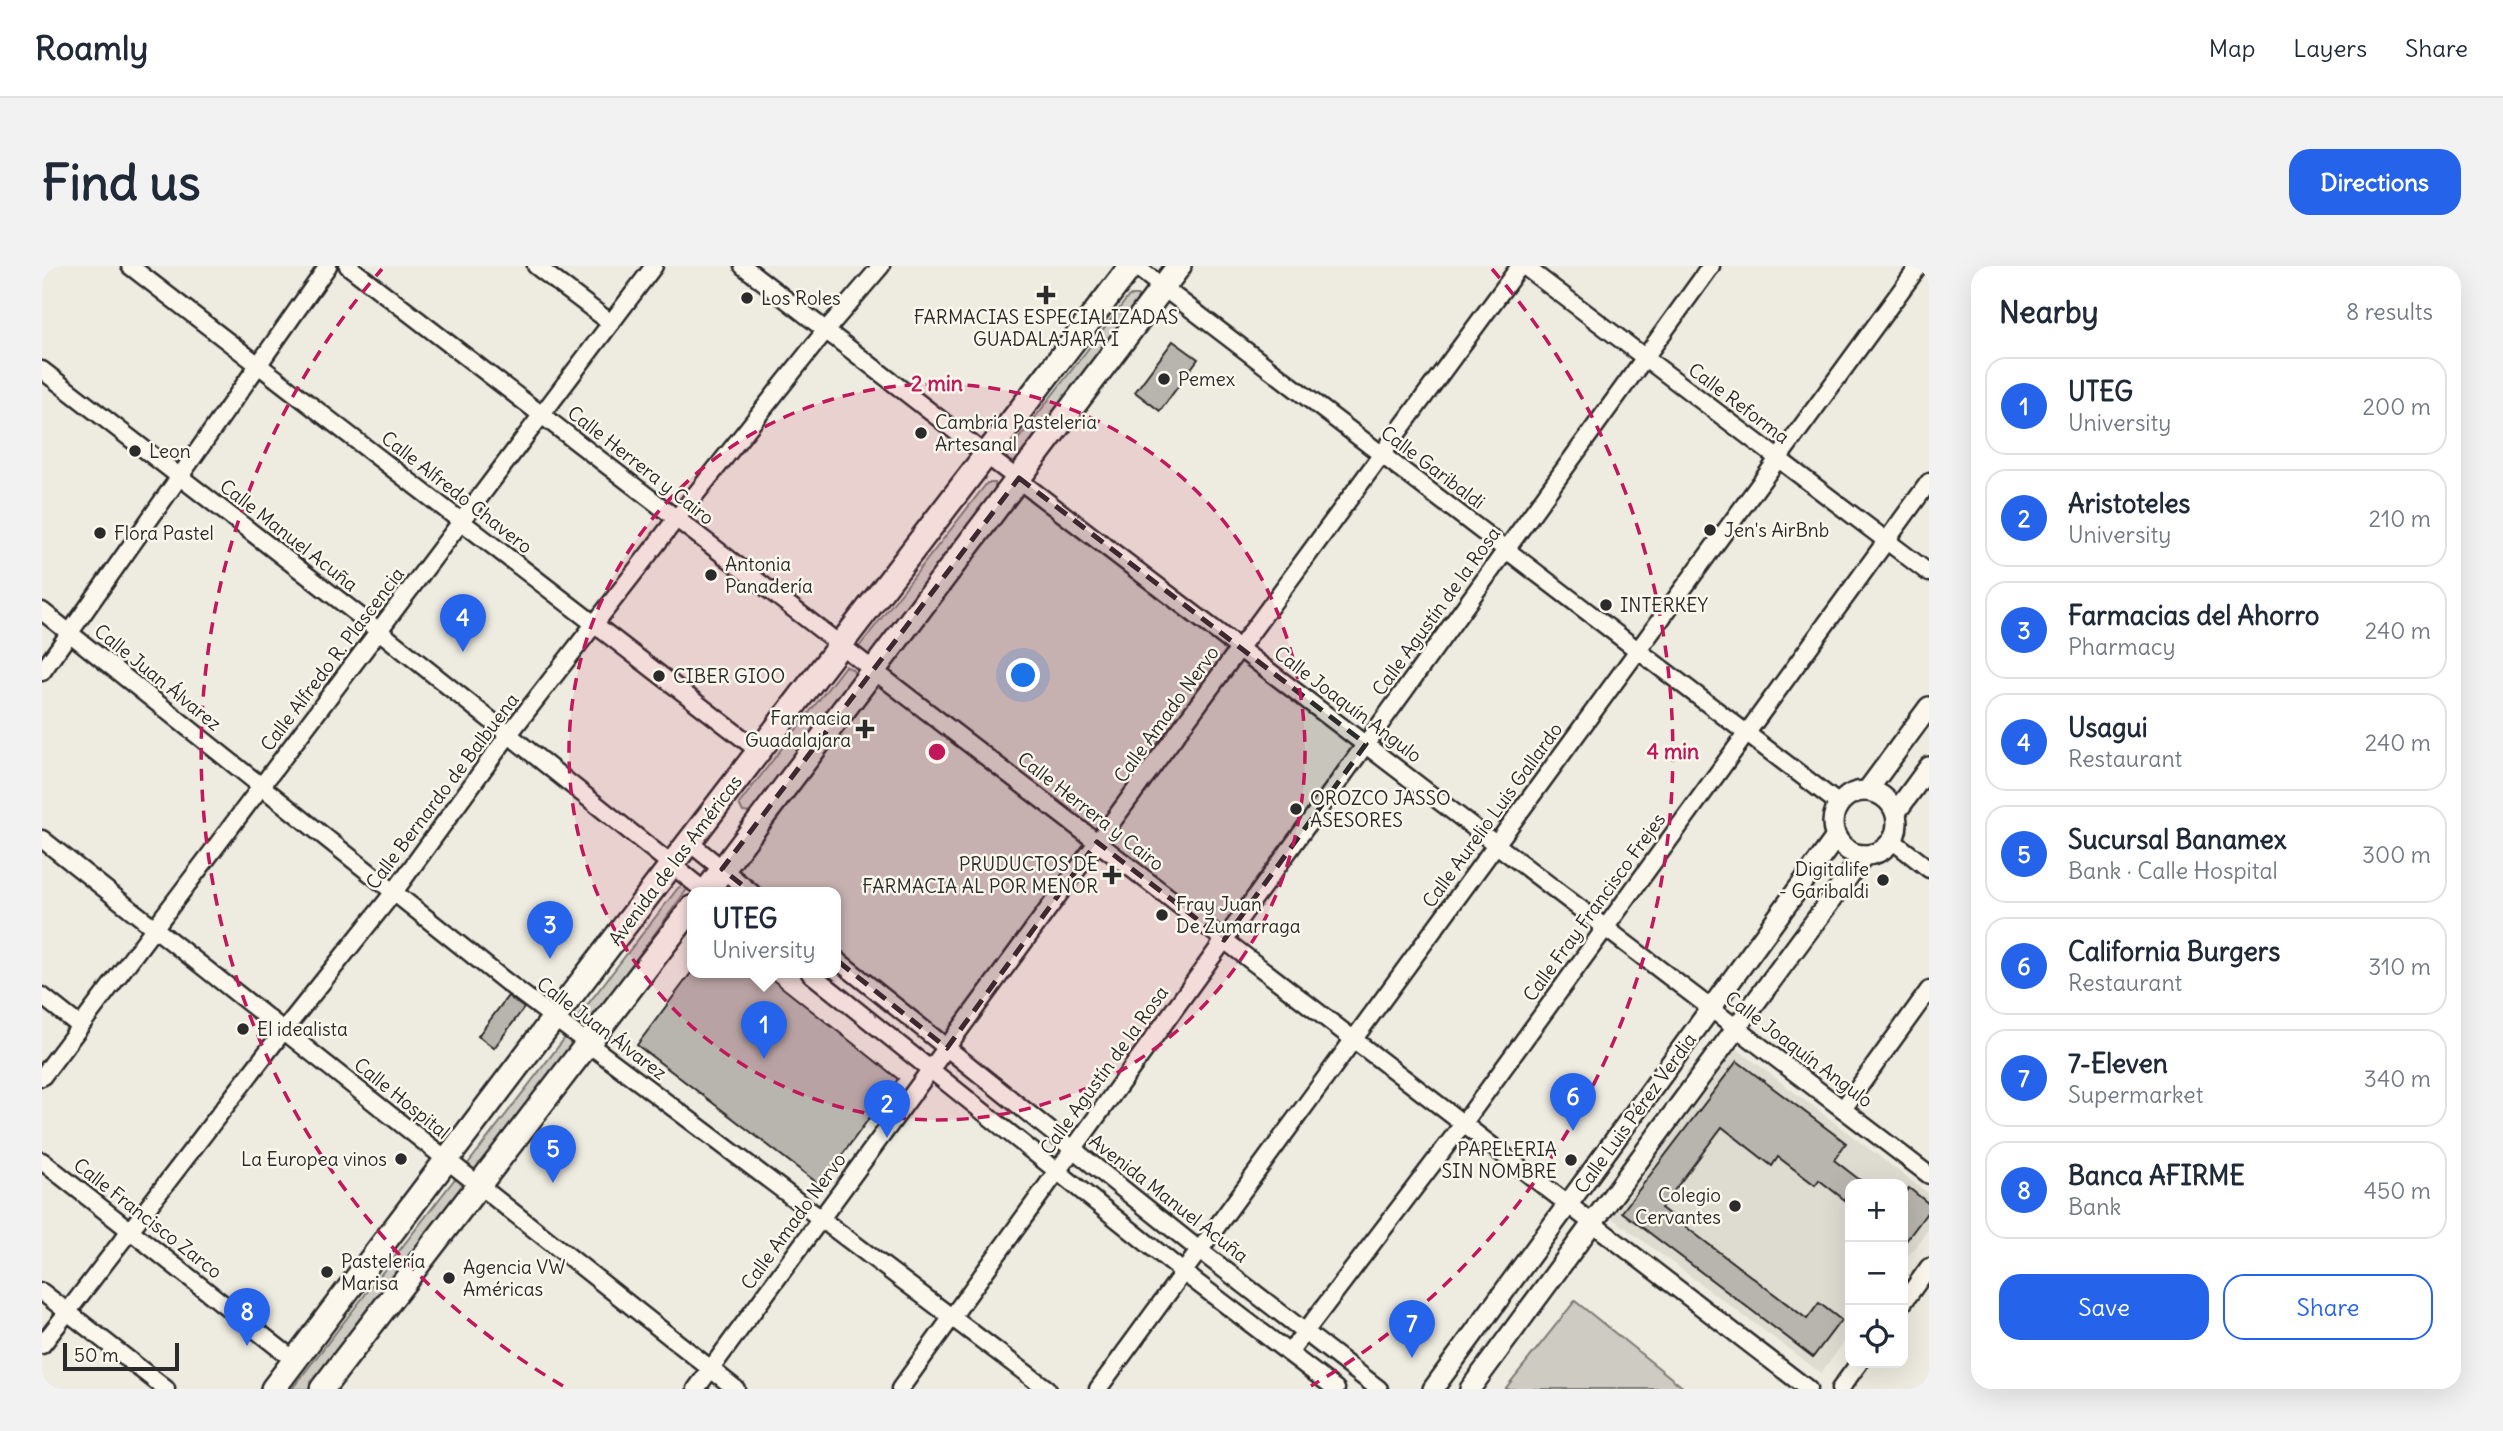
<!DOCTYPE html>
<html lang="en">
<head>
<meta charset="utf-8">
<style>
  body { margin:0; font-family:Delius,sans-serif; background:#f2f2f3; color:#1f2937 }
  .controls { position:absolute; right:21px; bottom:21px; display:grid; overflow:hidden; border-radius:14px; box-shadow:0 7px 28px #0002 }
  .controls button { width:63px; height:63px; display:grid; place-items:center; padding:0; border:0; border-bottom:2px solid #e0e1e3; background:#fff; color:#1f2937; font:35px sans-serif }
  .scale { position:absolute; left:21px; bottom:18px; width:116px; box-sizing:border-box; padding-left:7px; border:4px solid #2b2b2b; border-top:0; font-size:19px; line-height:24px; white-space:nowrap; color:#2b2b2b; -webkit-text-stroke:5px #fbf7ec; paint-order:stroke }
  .you { position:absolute; left:982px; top:410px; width:24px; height:24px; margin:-18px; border:5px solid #fff; border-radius:50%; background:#1a73e8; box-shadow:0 0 0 10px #1a73e833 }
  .badge { display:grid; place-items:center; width:46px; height:46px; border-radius:50%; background:#2563eb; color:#fff; font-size:23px; font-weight:700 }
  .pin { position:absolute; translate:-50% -58px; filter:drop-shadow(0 2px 4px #0008) }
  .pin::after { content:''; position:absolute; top:37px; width:24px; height:21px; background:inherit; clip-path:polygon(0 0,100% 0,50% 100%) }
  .popup { position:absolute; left:645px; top:621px; width:154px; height:91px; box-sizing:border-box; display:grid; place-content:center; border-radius:14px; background:#fff; filter:drop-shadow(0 2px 5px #0005); font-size:23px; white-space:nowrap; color:#747a83 }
  .popup b { font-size:26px; color:#1f2937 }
  .popup::after { content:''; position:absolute; left:50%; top:100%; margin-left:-14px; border:14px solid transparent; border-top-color:#fff }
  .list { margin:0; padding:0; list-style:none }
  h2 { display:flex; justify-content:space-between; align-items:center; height:91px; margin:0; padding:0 28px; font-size:30px }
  h2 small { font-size:23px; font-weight:400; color:#747a83 }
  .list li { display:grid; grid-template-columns:46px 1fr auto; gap:21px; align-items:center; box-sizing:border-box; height:98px; margin:0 14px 14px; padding:0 14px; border:2px solid #e0e1e3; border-radius:21px }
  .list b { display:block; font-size:26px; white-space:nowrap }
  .list p { margin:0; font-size:23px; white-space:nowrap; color:#747a83 }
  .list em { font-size:23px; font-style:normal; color:#747a83 }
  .actions { display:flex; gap:14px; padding:21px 28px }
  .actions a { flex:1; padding:16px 0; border:2px solid #2563eb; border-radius:21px; text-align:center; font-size:24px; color:#2563eb }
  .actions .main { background:#2563eb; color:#fff }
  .icon { flex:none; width:38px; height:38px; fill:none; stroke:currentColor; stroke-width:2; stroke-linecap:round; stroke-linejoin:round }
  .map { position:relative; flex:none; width:1887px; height:1123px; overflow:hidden; border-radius:21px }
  header { display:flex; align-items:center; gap:42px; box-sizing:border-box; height:98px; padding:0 35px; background:#fff; border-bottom:2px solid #e0e1e3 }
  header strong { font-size:33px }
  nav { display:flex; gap:38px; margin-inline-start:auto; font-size:24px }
  .intro { display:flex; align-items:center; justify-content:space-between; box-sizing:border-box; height:168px; padding:0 42px }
  h1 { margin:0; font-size:49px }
  .button { padding:18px 32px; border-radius:21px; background:#2563eb; color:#fff; font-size:24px; font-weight:700 }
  main { display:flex; gap:42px; padding:0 42px }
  aside { flex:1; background:#fff; border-radius:21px; box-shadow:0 7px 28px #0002 }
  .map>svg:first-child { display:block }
  .built { fill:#dedbd1 }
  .green { fill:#cecbc2; stroke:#7c7b76; stroke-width:2 }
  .building { fill:#b8b5ae; stroke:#2b2b2b; stroke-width:2 }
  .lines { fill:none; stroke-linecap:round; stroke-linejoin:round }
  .minor-casing { stroke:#2b2b2b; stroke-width:21 }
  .tertiary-casing { stroke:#2b2b2b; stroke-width:24 }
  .secondary-casing { stroke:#2b2b2b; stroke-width:28 }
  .minor { stroke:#fbf7ec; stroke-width:16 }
  .tertiary { stroke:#fbf7ec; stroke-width:19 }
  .secondary { stroke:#fbf7ec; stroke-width:23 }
  .marked { fill:#2b2b2b; fill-opacity:0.2; stroke:#2b2b2b; stroke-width:5; stroke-dasharray:14 9; stroke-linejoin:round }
  .ring { fill:none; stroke:#c2185b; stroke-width:3.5; stroke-dasharray:12 9 }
  .poi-dot { fill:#2b2b2b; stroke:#fbf7ec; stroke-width:2.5 }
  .labels { text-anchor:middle; stroke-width:5; stroke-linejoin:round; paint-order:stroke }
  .poi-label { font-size:19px; fill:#2b2b2b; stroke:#fbf7ec; text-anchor:start }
  .street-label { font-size:19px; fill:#2b2b2b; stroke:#fbf7ec }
  .centre { fill:#c2185b; stroke:#fbf7ec; stroke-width:3.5 }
  .ring-label { font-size:21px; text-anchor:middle; font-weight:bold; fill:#c2185b; stroke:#fbf7ec; stroke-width:5; stroke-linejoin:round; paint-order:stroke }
</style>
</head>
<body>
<header>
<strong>Roamly</strong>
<nav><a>Map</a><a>Layers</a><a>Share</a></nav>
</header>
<div class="intro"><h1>Find us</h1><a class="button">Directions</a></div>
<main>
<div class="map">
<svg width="1887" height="1123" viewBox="0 0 1887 1123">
  <rect width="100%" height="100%" fill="#eeebe0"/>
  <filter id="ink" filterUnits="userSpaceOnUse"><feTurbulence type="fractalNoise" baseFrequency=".0143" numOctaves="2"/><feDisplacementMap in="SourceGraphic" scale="14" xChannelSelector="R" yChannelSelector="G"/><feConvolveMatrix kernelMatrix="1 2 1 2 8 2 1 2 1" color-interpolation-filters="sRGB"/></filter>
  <g filter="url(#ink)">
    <polygon class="built" points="1695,783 1887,928 1887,962 1861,997 1861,918 1808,918 1808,1068 1779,1107 1570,952"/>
    <g class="green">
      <polygon points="1087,30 1096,30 1099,37 976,196 967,196 964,189"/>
      <polygon points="945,217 953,217 954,226 829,390 820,390 816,382"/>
      <polygon points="803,400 810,403 814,409 709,547 701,546 697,538"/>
      <polygon points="643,618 646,622 541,766 529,760 636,622"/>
      <polygon points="526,768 537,777 435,906 425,899"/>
      <polygon points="412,914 422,914 424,923 269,1123 250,1123"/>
      <polygon points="1533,1035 1643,1123 1463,1123"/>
    </g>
    <g class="building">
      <polygon points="1131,75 1156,93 1118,145 1093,126"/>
      <polygon points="649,707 722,707 856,813 778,919 595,779"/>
      <polygon points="466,730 482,742 452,782 436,770"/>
      <polygon points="1695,795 1804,877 1792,894 1823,918 1808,918 1808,938 1777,914 1773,919 1736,891 1730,900 1680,861 1619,942 1765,1053 1777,1037 1799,1054 1771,1091 1580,946"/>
      <polygon points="1867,922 1887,938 1887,944 1861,979 1861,930"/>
    </g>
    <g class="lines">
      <g class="minor-casing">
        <g id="minor">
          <polyline points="88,0 717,485"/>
          <polyline points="306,0 1766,1123"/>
          <polyline points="494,0 569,57"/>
          <polyline points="701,0 944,189 1887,909"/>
          <polyline points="1093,0 1797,538"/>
          <polyline points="1482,0 1887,307"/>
          <polyline points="0,104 337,365 665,627"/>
          <polyline points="0,345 463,715 1005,1123"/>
          <polyline points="0,406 286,0"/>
          <polyline points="0,573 694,1123"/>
          <polyline points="1851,575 1887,603"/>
          <polyline points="648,577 710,627"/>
          <polyline points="794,693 1157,984 1337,1123"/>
          <polyline points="768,707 1141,1006 1294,1123"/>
          <polyline points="0,730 38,760"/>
          <polyline points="0,811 612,0"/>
          <polyline points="1801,843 1887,724"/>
          <polyline points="0,895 252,1094"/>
          <polyline points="0,1026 124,1123"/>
          <polyline points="1861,1037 1887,1001"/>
          <polyline points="0,1079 242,764 352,626 467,468 634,253 784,64 839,0"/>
          <polyline points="1247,1087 1421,858 1887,216"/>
          <polyline points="654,1123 1478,0"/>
          <polyline points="858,1123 1669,0"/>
          <polyline points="1056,1123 1877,0"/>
          <polyline points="1798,1123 1817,1097"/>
        </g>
      </g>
      <g class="tertiary-casing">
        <g id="tertiary">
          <circle cx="1823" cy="557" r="32"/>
          <polyline points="1825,525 1887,441"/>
          <polyline points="1854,546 1887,501"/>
          <polyline points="1391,1123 1794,571"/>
          <polyline points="1428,1123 1822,589"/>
        </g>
      </g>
      <g class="secondary-casing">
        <g id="secondary">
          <polyline points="663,627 1137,0"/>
          <polyline points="231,1123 512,752 1089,0"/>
          <polyline points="280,1123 650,642"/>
        </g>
      </g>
      <use href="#minor" class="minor"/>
      <use href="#tertiary" class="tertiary"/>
      <use href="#secondary" class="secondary"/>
    </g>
  </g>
  <path class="marked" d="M977 212 1324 478 1182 674 1055 576 905 782 680 603Z"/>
  <circle cx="895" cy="486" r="368" fill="#c2185b" fill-opacity=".12"/>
  <g class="ring">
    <circle cx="895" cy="486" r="368"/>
    <path d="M521 1120A736 736 0 0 1 340 3M1450 3A736 736 0 0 1 1269 1120"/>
  </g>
  <g class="poi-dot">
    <path d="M1000.5 18.5h7v7h7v7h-7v7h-7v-7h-7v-7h7z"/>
    <circle cx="705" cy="32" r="7"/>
    <circle cx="1122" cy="113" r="7"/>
    <circle cx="879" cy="167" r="7"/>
    <circle cx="93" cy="185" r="7"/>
    <circle cx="1668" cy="264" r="7"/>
    <circle cx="58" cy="267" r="7"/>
    <circle cx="669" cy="309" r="7"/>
    <circle cx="1564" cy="339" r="7"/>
    <circle cx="617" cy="410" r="7"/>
    <path d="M819.5 452.5h7v7h7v7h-7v7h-7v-7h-7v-7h7z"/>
    <circle cx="1254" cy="543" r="7"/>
    <path d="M1066.5 598.5h7v7h7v7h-7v7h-7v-7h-7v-7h7z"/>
    <circle cx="1841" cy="614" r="7"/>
    <circle cx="1120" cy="649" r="7"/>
    <circle cx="201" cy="763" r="7"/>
    <circle cx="359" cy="893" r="7"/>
    <circle cx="1529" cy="894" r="7"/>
    <circle cx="1693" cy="940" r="7"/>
    <circle cx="285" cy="1006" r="7"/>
    <circle cx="407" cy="1012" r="7"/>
  </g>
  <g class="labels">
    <g class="poi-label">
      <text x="719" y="39">Los Roles</text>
      <text x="1004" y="58" text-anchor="middle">FARMACIAS ESPECIALIZADAS<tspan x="1004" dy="22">GUADALAJARA I</tspan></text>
      <text x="1136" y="120">Pemex</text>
      <text x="893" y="163">Cambria Pasteleria<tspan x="893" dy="22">Artesanal</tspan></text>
      <text x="107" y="192">Leon</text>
      <text x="1682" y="271">Jen's AirBnb</text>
      <text x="72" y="274">Flora Pastel</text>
      <text x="683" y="305">Antonia<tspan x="683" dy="22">Panadería</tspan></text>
      <text x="1578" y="346">INTERKEY</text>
      <text x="631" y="417">CIBER GIOO</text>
      <text x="809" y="459" text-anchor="end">Farmacia<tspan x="809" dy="22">Guadalajara</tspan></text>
      <text x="1268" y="539">OROZCO JASSO<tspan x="1268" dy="22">ASESORES</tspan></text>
      <text x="1056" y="605" text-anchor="end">PRUDUCTOS DE<tspan x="1056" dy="22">FARMACIA AL POR MENOR</tspan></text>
      <text x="1827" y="610" text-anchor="end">Digitalife<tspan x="1827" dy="22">- Garibaldi</tspan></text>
      <text x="1134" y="645">Fray Juan<tspan x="1134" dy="22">De Zumarraga</tspan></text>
      <text x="215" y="770">El idealista</text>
      <text x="1515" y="890" text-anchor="end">PAPELERIA<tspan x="1515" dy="22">SIN NOMBRE</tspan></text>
      <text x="345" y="900" text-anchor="end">La Europea vinos</text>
      <text x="1679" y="936" text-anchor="end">Colegio<tspan x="1679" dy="22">Cervantes</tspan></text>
      <text x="299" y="1002">Pastelería<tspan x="299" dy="22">Marisa</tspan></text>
      <text x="421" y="1008">Agencia VW<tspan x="421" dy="22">Américas</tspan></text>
    </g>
    <g class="street-label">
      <text transform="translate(1697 137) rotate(37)" y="7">Calle Reforma</text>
      <text transform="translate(599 199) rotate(38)" y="7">Calle Herrera y Cairo</text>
      <text transform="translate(1391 201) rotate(37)" y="7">Calle Garibaldi</text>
      <text transform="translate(415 226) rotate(38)" y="7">Calle Alfredo Chavero</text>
      <text transform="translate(247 269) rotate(38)" y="7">Calle Manuel Acuña</text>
      <text transform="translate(1394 345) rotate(-54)" y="7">Calle Agustín de la Rosa</text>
      <text transform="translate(290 393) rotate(-53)" y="7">Calle Alfredo R. Plascencia</text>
      <text transform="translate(116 411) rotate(39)" y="7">Calle Juan Álvarez</text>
      <text transform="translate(1306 438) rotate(37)" y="7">Calle Joaquín Angulo</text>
      <text transform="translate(1124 448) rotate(-54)" y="7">Calle Amado Nervo</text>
      <text transform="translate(400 525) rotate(-53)" y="7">Calle Bernardo de Balbuena</text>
      <text transform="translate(1049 545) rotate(38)" y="7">Calle Herrera y Cairo</text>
      <text transform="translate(1450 549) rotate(-54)" y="7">Calle Aurelio Luis Gallardo</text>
      <text transform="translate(633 594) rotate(-53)" y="7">Avenida de las Américas</text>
      <text transform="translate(1552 641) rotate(-54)" y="7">Calle Fray Francisco Frejes</text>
      <text transform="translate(560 762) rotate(37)" y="7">Calle Juan Álvarez</text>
      <text transform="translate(1757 783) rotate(37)" y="7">Calle Joaquín Angulo</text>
      <text transform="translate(1062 804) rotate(-54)" y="7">Calle Agustín de la Rosa</text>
      <text transform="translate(360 832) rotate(39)" y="7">Calle Hospital</text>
      <text transform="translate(1593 847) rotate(-54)" y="7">Calle Luis Pérez Verdia</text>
      <text transform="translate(1127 932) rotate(38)" y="7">Avenida Manuel Acuña</text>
      <text transform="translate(106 952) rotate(38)" y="7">Calle Francisco Zarco</text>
      <text transform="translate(751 955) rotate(-54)" y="7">Calle Amado Nervo</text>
    </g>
  </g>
  <circle cx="895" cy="486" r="10" class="centre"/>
  <g class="ring-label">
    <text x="895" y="125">2 min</text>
    <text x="1631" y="493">4 min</text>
  </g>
</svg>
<div class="controls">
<button>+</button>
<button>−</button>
<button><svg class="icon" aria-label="locate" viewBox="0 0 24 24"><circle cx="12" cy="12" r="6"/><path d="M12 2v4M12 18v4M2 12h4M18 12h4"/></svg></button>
</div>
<div class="scale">50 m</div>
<div class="you"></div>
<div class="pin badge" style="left:722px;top:793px">1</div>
<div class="popup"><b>UTEG</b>University</div>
<div class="pin badge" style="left:845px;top:872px">2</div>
<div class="pin badge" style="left:508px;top:693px">3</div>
<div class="pin badge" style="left:421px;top:386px">4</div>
<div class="pin badge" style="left:511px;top:917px">5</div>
<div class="pin badge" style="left:1531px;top:865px">6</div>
<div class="pin badge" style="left:1370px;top:1092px">7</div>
<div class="pin badge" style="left:205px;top:1080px">8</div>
</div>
<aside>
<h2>Nearby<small>8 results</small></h2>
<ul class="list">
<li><span class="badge">1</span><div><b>UTEG</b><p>University</p></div><em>200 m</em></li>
<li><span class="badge">2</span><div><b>Aristoteles</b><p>University</p></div><em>210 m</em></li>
<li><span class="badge">3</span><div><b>Farmacias del Ahorro</b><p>Pharmacy</p></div><em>240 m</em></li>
<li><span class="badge">4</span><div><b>Usagui</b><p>Restaurant</p></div><em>240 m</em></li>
<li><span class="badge">5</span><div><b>Sucursal Banamex</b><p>Bank · Calle Hospital</p></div><em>300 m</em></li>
<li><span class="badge">6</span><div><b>California Burgers</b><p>Restaurant</p></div><em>310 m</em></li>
<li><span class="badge">7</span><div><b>7-Eleven</b><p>Supermarket</p></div><em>340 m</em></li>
<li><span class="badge">8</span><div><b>Banca AFIRME</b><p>Bank</p></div><em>450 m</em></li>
</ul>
<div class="actions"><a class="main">Save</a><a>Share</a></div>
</aside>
</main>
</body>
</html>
